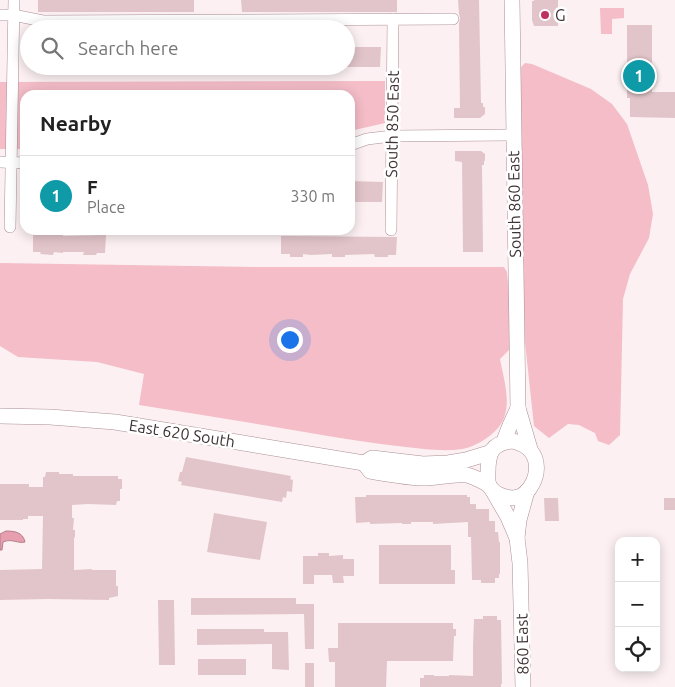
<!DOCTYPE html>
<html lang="en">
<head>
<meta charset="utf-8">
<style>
  body { margin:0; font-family:Ubuntu,sans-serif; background:#f6f6f6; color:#222 }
  .controls { position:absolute; right:15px; bottom:15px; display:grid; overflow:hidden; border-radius:10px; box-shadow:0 2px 12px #0003 }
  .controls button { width:45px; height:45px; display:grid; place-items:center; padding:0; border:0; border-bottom:1px solid #e0e0e0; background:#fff; color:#222; font:25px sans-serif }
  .you { position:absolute; left:289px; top:339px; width:18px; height:18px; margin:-12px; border:4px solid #fff; border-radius:50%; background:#1a73e8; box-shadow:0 0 0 8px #1a73e833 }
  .badge { display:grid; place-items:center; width:32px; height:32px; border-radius:50%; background:#ea580c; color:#fff; font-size:16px; font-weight:700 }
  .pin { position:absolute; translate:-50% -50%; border:2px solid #fff; box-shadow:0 1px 5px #0006 }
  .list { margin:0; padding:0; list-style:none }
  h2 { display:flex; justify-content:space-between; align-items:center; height:65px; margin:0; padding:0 20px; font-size:21px }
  h2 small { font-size:16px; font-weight:400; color:#767676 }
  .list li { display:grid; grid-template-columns:32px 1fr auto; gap:15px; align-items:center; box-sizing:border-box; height:80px; padding:0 20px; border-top:1px solid #e0e0e0 }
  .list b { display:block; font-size:19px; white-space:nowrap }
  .list p { margin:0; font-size:16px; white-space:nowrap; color:#767676 }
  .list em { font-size:16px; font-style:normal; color:#767676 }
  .icon { flex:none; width:28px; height:28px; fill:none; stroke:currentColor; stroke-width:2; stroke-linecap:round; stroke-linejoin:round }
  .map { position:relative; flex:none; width:675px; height:687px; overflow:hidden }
  .search { position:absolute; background:#fff; box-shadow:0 2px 12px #0003; left:20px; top:20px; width:335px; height:55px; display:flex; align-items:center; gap:12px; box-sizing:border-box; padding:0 18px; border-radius:28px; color:#767676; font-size:19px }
  .panel { position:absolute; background:#fff; box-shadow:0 2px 12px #0003; left:20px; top:90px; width:335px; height:145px; border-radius:15px }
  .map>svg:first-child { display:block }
  .green { fill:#f4bdc8 }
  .water { fill:#e79faf; stroke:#b47f8a }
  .building { fill:#e2c5ca }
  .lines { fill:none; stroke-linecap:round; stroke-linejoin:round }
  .street-casing { stroke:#ab9095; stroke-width:12 }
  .secondary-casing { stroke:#ab9095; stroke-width:16 }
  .street { stroke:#fff; stroke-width:11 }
  .secondary { stroke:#fff; stroke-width:15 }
  .poi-dot { fill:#bd3060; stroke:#fff; stroke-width:2 }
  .labels { text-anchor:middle; stroke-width:5; stroke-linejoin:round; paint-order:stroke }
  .poi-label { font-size:16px; fill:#3e3335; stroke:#fff; text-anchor:start }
  .street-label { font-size:16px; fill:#3e3335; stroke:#fff }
</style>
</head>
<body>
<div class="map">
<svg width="675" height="687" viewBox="0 0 675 687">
  <rect width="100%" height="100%" fill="#fcf0f2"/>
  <g class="green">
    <polygon points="600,8 624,8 624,18 612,19 612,34 601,34"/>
    <polygon points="525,63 532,64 591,89 612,104 627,124 648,185 653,214 649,238 630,274 623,299 620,435 609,445 598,441 595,433 579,425 568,424 549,438 534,426 524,333 519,120 521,88 521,67"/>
    <polygon points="385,81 385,123 350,131 350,95 25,95 25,149 0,149 0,82"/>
    <path d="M0 263 260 267H504L507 272 511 317 510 349 500 359C504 381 514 409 498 428 489 438 475 447 462 449 450 451 436 450 424 449 394 446 364 442 334 437 269 426 204 415 139 405L144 374 97 362 18 357 0 346Z"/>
  </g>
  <path class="water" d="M6 531C14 531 23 532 25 542 18 544 12 538 3 542L2 550H0V534Z"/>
  <g class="building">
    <rect x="38" y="0" width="156" height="12"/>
    <polygon points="241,0 397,0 397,12 242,12"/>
    <polygon points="458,0 479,0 481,103 483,103 483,107 485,107 485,114 480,118 454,118 454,108 460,108 459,24 460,18 459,14"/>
    <polygon points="534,0 558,0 558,26 534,26 532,20 532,1 534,1"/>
    <polygon points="627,25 652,25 652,92 675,92 675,118 630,117 630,98 627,98"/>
    <polygon points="346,47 381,47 380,67 346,67"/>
    <polygon points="455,151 481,151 485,154 485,161 484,161 484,165 482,165 483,252 463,252 462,162 455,161"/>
    <polygon points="350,181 383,182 382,202 350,202"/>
    <polygon points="33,234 63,235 63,236 106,235 105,253 97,253 96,255 83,255 84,252 63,252 63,253 54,252 53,255 40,254 41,252 33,252"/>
    <polygon points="281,236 397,237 396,255 388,255 388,257 375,257 374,254 345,255 345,257 332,257 332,254 311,255 303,254 303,257 290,257 290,254 281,254"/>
    <polygon points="186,457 291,476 290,479 293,480 292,492 287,491 286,498 283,497 282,502 181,485 182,482 178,481 180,472 182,472"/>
    <polygon points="46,472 59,472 59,474 73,474 73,476 118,476 118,479 122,479 122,489 120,489 120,501 117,501 116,505 88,504 72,505 72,518 74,518 73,530 75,530 75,537 74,538 74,570 92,569 92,570 116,570 116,586 118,586 118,596 109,598 109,600 48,599 0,600 0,570 42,569 43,516 28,516 28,519 23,519 23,520 0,520 0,484 29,484 29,487 43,487 43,477 45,477"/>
    <polygon points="366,495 467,495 467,497 470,497 470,504 476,504 476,509 489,509 489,521 495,521 495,532 498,532 499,542 500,542 500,574 499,574 499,578 495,578 495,583 481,583 481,580 472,580 471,537 468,537 468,522 433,524 433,522 411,522 411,524 402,524 402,523 370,524 370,522 356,523 355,497 366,497"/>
    <polygon points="544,498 558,498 559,521 545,521"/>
    <rect x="664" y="498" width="11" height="12"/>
    <polygon points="214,513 267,522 260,560 207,552"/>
    <polygon points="379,545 451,545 451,570 455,570 455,584 379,584"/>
    <polygon points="318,553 329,553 329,556 343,555 343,559 354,559 354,576 343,576 344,583 333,583 332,575 314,575 314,584 303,584 303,556 318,556"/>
    <polygon points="191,598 296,598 296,604 314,604 314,649 305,649 304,614 191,615"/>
    <polygon points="158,600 174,600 175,665 159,665"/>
    <polygon points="483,616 497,616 497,620 501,620 502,684 501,684 501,687 420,687 420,678 424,678 424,675 434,675 434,676 449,676 449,675 473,676 473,647 474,619 483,619"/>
    <polygon points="338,623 453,623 453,629 456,629 456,636 454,636 453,661 387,661 386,687 335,687 335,662 329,662 328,648 338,648"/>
    <polygon points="197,629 264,629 264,632 288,632 289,670 272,669 272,644 197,645"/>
    <rect x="198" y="659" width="48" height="16"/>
    <rect x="305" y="663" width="9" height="24"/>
  </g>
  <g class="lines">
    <g class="street-casing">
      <g id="street">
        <polyline points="0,15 13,15 43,21 453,19"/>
        <polyline points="350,145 367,139 392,136 513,135"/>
        <polyline points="0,162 25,163"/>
        <polyline points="10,227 14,0"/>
        <polyline points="391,230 393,19"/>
      </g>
    </g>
    <g class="secondary-casing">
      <g id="secondary">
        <polyline points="512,0 518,408 530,449"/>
        <polyline points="0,416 50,417 115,422 364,463 372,458 423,464 448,463 466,460 489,453"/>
        <path d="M513 441C519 443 526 445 530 450 539 460 538 475 531 486 529 490 525 494 521 496 511 501 495 495 490 487 487 483 488 476 488 472 488 452 492 443 513 441Z"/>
        <path d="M504 442C507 430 513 419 518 408"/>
        <path d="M364 463 370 471C387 474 404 477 421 478 436 479 452 473 467 475 475 477 482 481 489 485"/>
        <polyline points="493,491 508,517 517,538 520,563 523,687"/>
        <polyline points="517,538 519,520 527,491"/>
      </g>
    </g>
    <use href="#street" class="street"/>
    <use href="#secondary" class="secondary"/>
  </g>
  <circle class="poi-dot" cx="545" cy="15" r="5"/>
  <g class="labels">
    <g class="poi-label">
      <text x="555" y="21">G</text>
    </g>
    <g class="street-label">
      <text transform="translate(392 124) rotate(-89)" y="6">South 850 East</text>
      <text transform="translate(514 204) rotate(-91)" y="6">South 860 East</text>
      <text transform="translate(182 433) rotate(9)" y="6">East 620 South</text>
      <text transform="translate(522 644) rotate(-91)" y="6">860 East</text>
    </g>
  </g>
</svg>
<div class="controls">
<button>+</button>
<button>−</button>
<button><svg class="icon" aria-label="locate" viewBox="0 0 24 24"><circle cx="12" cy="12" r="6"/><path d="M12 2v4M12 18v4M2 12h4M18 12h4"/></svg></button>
</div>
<div class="you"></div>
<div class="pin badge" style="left:639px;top:76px;background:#0f9aa8">1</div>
<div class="search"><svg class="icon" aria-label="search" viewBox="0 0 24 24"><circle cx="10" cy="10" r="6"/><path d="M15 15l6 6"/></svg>Search here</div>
<section class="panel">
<h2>Nearby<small></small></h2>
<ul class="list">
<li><span class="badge" style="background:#0f9aa8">1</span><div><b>F</b><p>Place</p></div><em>330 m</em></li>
</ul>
</section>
</div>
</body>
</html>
